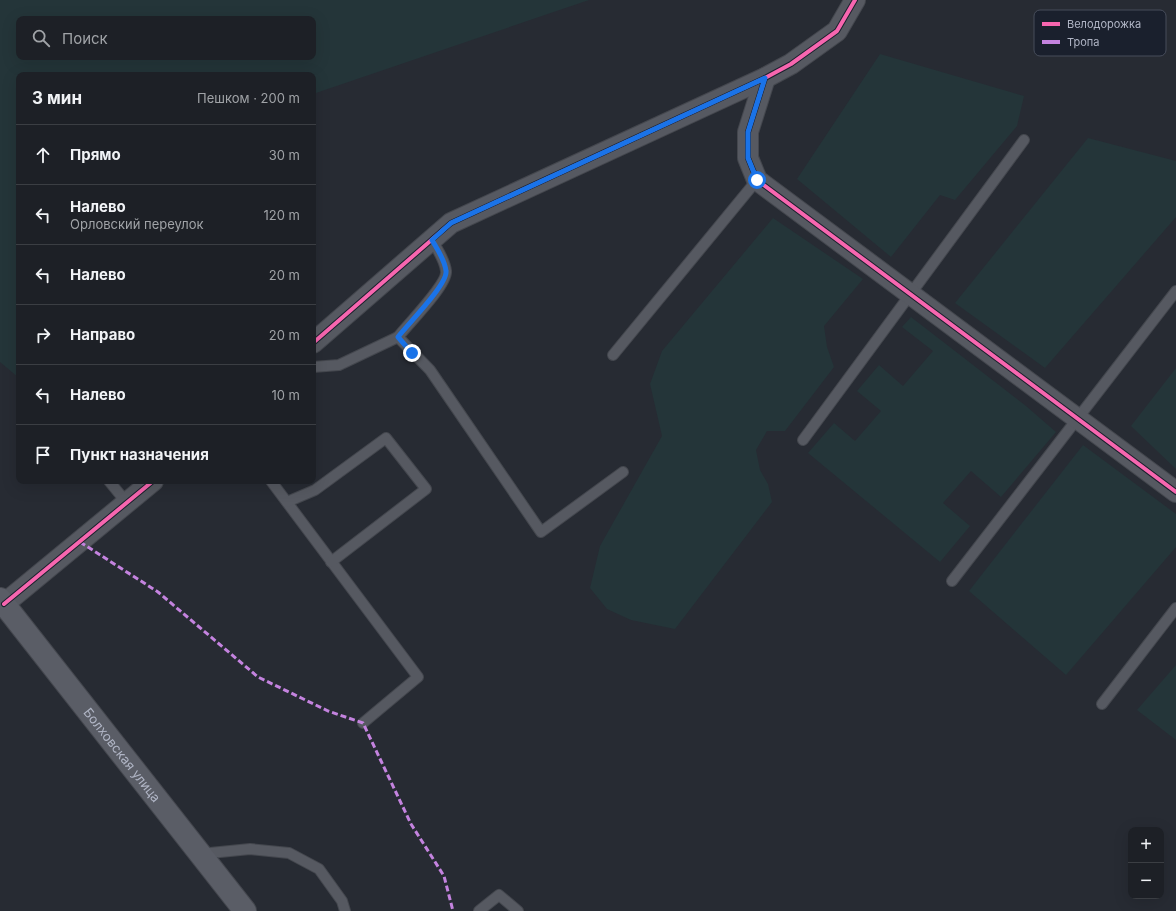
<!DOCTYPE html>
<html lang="ru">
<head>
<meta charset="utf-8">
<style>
  body { margin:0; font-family:Inter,sans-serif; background:#2a2d32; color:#f1f3f6 }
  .controls { position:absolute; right:12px; bottom:12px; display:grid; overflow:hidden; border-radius:8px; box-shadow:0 4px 16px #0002 }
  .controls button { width:36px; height:36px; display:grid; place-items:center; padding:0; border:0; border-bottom:1px solid #3b3e43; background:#1d2026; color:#f1f3f6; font:20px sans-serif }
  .stop { position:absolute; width:12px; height:12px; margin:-9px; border:3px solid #1a73e8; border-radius:50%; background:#fff }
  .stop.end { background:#1a73e8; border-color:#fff; box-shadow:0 1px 4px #0008 }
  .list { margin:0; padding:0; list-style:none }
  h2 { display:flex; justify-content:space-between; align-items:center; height:52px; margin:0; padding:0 16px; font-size:17px }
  h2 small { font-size:13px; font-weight:400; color:#a0a3a7 }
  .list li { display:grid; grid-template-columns:26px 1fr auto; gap:12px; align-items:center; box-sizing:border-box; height:60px; padding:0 16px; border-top:1px solid #3b3e43 }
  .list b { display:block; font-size:15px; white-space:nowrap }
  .list p { margin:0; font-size:13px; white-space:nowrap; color:#a0a3a7 }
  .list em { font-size:13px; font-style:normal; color:#a0a3a7 }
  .icon { flex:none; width:22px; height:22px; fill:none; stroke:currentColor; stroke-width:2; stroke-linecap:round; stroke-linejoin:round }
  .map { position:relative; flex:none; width:1176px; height:911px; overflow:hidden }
  .search { position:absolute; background:#1d2026; box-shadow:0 4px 16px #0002; left:16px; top:16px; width:300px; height:44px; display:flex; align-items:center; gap:10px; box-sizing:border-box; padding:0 14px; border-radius:8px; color:#a0a3a7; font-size:15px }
  .panel { position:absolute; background:#1d2026; box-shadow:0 4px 16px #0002; left:16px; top:72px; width:300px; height:412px; border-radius:8px }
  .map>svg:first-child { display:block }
  .green { fill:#243539; fill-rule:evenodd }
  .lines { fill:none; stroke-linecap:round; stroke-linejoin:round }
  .lane-casing { stroke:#44474e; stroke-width:12 }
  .street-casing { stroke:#44474e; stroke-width:22 }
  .secondary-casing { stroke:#44474e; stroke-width:24 }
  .lane { stroke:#565961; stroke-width:10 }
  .street { stroke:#565961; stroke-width:20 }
  .secondary { stroke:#5a5d66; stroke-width:22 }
  .quiet { stroke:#c483df; stroke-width:3; stroke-dasharray:6 3; stroke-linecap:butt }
  .cycleway-casing { stroke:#1a202d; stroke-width:6 }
  .cycleway { stroke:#f766af; stroke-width:4 }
  .route { stroke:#1a73e8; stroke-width:5 }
  .labels { text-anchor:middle; stroke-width:3; stroke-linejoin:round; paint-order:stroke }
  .street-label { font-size:13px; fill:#b0b5c5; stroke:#1a202d }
  .key { fill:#1a202d; stroke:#474d5b; stroke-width:1 }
  .key-label { font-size:11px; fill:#b0b5c5 }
</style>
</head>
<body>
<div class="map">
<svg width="1176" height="911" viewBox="0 0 1176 911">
  <rect width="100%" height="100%" fill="#272b33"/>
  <g class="green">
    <path d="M0 0H589L313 94V75H19V378L0 362ZM19 19H313V57H19Z"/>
    <polygon points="880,54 1024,96 1017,126 955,200 940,195 891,257 797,179"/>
    <polygon points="1088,138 1176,161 1176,217 1045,368 955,303"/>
    <polygon points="773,218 863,279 824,326 827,347 834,367 785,431 767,431 756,450 760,470 768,484 772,502 675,629 631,620 607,609 590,588 600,546 662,436 650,384 662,351"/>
    <polygon points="911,317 1026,406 1056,432 1001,497 971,471 943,503 970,526 940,562 808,453 834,423 855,441 881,411 857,391 879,365 903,386 933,351 902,327"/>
    <polygon points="1176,368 1176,469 1131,426"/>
    <polygon points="1083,445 1176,514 1176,547 1066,675 969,591"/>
    <polygon points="1176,665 1176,740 1137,710"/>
  </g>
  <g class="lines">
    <g class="lane-casing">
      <g id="lane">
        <path d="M398 337C408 324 448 284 446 271 445 260 437 249 432 240"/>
        <polyline points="613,355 757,180"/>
        <polyline points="313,367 339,365 398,337 430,370 541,532 623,472"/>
        <polyline points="803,440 1024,140"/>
        <polyline points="109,481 127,503"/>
        <polyline points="271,481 418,677 363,723"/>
        <polyline points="287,502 315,490 386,438 426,489 331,562"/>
        <polyline points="952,581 1176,291"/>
        <polyline points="1102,704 1176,608"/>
        <polyline points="200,854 250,849 289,853 319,869 342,901 345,911"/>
        <polyline points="479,911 499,895 518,911"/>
      </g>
    </g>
    <g class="street-casing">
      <g id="street">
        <polyline points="765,78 748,132 748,158 757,180 1176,492"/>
        <polyline points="313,343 451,223 765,78 791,64 837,31 855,0"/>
        <polyline points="4,604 153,481"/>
      </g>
    </g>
    <g class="secondary-casing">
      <g id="secondary">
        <path id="s1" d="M0 599 245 911"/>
      </g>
    </g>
    <use href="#lane" class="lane"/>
    <use href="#street" class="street"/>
    <use href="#secondary" class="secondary"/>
    <polyline class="quiet" points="80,542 158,592 258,677 328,711 363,723 411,824 444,876 453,911"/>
    <g class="cycleway-casing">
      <g id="cycleway">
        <polyline points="765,78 748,132 748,158 757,180 1176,492"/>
        <polyline points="313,343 451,223 765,78 791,64 837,31 855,0"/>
        <polyline points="4,604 153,481"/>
      </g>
    </g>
    <use href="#cycleway" class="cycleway"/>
  </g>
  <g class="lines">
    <path class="route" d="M412 353 398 337C408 324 448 284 446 271 445 260 437 249 432 240L451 223 765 78 748 132V158L757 180"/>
  </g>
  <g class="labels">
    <g class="street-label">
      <text dy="5" stroke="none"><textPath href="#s1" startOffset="198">Болховская улица</textPath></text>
    </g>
  </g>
  <rect x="1034" y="10" width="132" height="46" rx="6" class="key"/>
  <rect x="1042" y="22" width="18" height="4" fill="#f766af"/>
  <rect x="1042" y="40" width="18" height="4" fill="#c483df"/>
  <g class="key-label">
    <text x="1067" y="28">Велодорожка</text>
    <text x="1067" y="46">Тропа</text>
  </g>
</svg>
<div class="controls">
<button>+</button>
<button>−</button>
</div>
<div class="stop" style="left:757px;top:180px"></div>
<div class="stop end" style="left:412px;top:353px"></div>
<div class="search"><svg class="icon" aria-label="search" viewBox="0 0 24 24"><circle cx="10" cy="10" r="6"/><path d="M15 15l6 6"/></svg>Поиск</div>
<section class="panel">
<h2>3 мин<small>Пешком · 200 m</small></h2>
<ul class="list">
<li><svg class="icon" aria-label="ahead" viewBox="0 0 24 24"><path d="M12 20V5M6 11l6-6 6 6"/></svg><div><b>Прямо</b></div><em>30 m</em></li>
<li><svg class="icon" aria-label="left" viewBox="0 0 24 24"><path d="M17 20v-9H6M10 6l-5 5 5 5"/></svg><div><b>Налево</b><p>Орловский переулок</p></div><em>120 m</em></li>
<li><svg class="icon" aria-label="left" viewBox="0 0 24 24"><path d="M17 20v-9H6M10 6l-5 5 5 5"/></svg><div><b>Налево</b></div><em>20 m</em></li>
<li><svg class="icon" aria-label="right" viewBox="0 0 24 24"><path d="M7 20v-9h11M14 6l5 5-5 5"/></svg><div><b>Направо</b></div><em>20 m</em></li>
<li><svg class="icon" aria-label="left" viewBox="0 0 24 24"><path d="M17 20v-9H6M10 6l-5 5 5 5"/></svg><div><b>Налево</b></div><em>10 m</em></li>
<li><svg class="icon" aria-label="arrive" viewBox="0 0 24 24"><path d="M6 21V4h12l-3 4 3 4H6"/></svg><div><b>Пункт назначения</b></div></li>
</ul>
</section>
</div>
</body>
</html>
